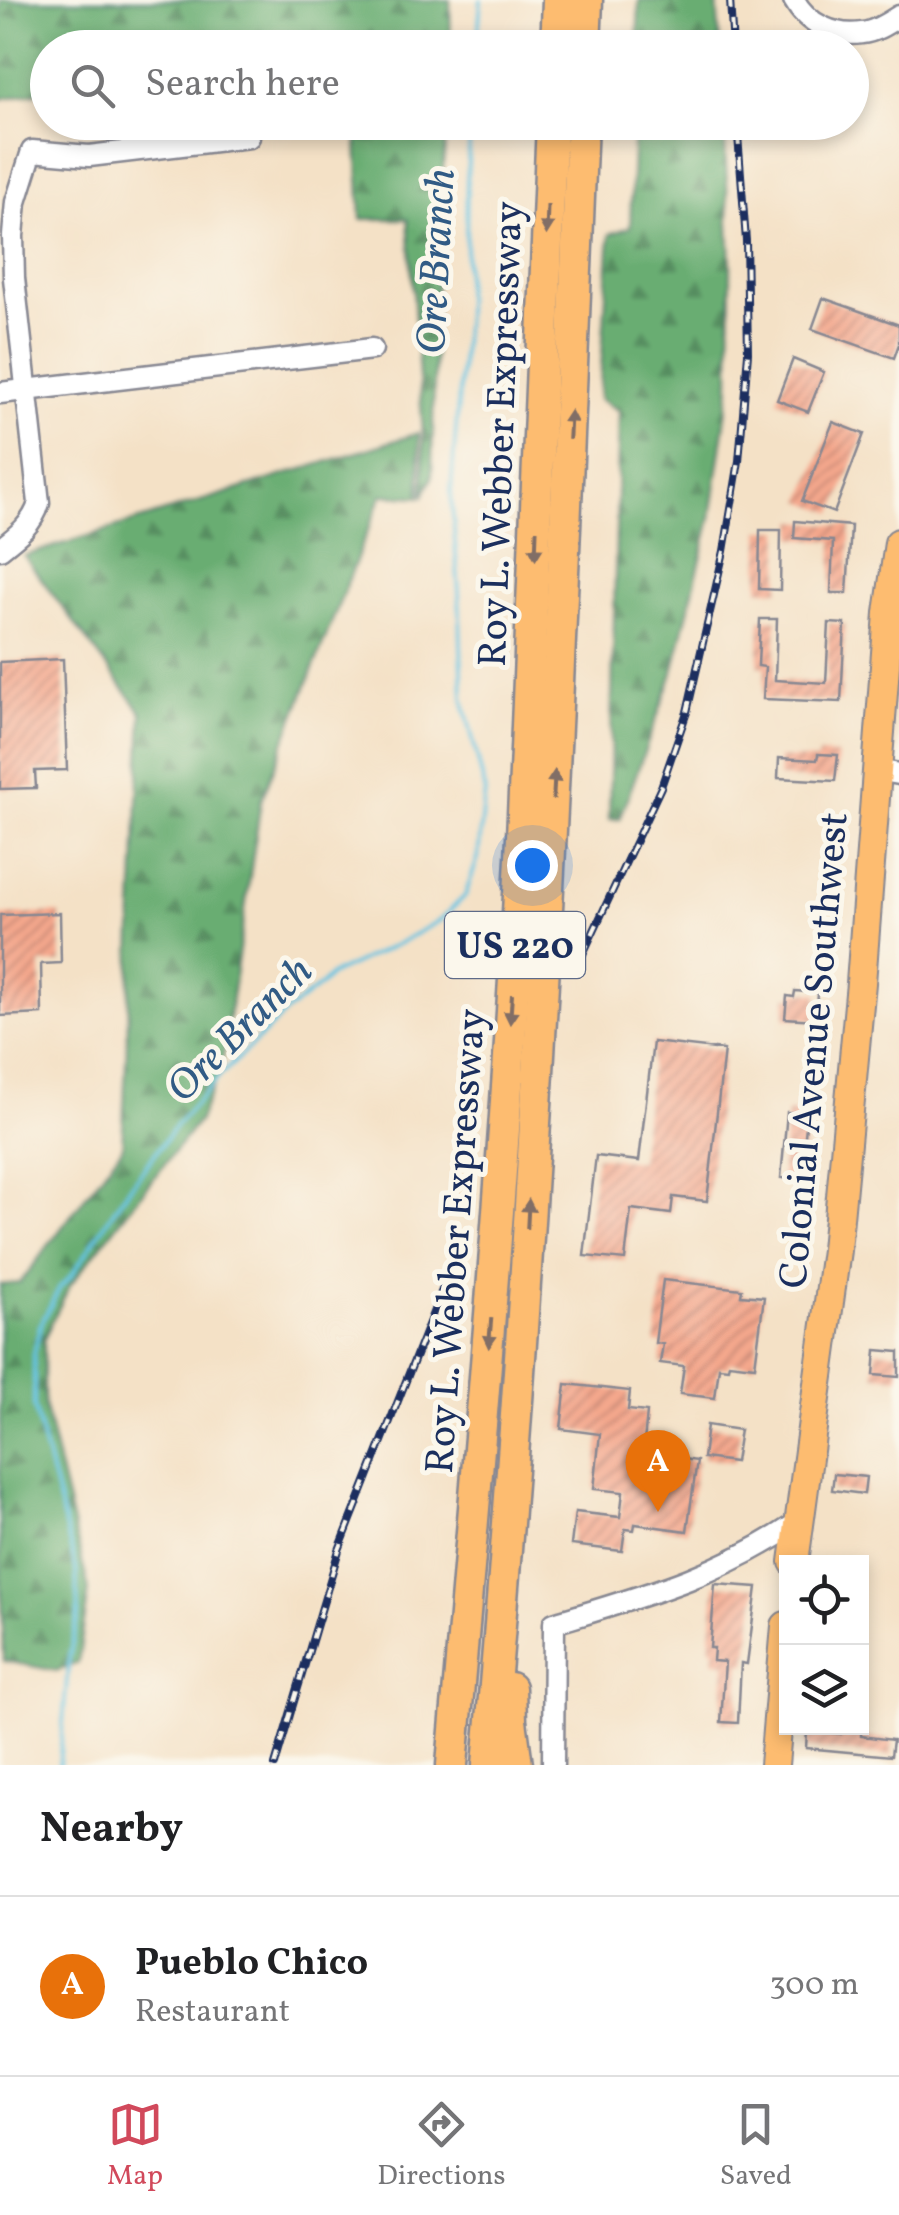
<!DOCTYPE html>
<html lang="en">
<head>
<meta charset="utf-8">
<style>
  body { margin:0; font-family:Vollkorn,serif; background:#f2f2f2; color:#202124 }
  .controls { position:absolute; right:30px; bottom:30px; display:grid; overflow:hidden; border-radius:0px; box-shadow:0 5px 15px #0003 }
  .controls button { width:90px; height:90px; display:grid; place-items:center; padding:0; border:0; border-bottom:2px solid #e0e0e0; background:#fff; color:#202124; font:50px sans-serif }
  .you { position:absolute; left:532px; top:865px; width:35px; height:35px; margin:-25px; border:8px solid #fff; border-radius:50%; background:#1a73e8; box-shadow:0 0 0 15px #1a73e833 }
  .badge { display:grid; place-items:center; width:65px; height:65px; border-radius:50%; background:#d1495b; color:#fff; font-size:32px; font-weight:700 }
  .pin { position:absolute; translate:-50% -82px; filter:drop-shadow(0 2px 5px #0008) }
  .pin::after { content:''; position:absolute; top:52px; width:35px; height:30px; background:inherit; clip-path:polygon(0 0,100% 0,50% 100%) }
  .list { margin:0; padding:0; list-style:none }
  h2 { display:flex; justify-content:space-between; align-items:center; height:130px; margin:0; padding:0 40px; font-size:42px }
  h2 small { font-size:32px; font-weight:400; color:#757577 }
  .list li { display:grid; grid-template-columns:65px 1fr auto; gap:30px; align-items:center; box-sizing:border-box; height:180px; padding:0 40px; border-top:2px solid #e0e0e0 }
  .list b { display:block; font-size:38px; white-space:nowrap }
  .list p { margin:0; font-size:32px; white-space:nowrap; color:#757577 }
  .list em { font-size:32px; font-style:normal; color:#757577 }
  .icon { flex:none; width:55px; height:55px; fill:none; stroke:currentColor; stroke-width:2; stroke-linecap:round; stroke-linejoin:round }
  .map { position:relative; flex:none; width:899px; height:1765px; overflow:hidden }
  .search { position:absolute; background:#fff; box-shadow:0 5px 15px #0003; left:30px; right:30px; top:30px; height:110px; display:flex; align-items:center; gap:25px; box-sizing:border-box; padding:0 35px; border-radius:55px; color:#757577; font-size:38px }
  .sheet { height:310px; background:#fff }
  nav { display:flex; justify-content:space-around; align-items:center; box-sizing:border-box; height:140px; border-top:2px solid #e0e0e0; background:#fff; font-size:28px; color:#757577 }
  nav a { display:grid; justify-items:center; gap:5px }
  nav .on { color:#d1495b }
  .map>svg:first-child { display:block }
  .forest { fill:url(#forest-firs); stroke:#426e68; stroke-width:2.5 }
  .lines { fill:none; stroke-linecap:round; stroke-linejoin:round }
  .stream { stroke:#63c3e1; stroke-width:4 }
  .building { fill:url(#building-hatch) }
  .minor-casing { stroke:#888892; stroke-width:25 }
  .major-casing { stroke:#888892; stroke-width:32 }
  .highway-casing { stroke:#888892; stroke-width:35 }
  .minor { stroke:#fff; stroke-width:20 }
  .major { stroke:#fdbc70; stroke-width:28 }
  .highway { stroke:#fdbc70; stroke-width:30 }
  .rail-casing { stroke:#1b2f5e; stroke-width:8 }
  .rail { stroke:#fbf7ec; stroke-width:4; stroke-dasharray:11; stroke-linecap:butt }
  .oneway { fill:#816e66 }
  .labels { text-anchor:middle; stroke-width:10; stroke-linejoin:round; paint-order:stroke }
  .shield { fill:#fbf7ec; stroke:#5e6b89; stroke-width:2.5 }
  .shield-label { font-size:38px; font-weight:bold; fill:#1b2f5e }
  .street-label { font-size:40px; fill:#1b2f5e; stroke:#fbf7ec }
  .water-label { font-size:42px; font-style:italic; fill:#315b85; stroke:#fbf7ec }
</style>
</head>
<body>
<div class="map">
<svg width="899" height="1765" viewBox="0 0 899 1765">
  <defs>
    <pattern id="forest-firs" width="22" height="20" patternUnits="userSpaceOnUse" patternTransform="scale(2.5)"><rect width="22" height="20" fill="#69ad72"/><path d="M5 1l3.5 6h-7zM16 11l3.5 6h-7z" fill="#568d61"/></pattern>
    <pattern id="building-hatch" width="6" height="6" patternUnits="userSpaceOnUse" patternTransform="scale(2.5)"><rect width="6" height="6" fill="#f4a78c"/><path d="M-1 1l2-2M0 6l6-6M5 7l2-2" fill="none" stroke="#c58876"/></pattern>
  </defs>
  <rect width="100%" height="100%" fill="#fbf7ec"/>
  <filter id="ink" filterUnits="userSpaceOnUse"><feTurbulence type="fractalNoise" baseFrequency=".01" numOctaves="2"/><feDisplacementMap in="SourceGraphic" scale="20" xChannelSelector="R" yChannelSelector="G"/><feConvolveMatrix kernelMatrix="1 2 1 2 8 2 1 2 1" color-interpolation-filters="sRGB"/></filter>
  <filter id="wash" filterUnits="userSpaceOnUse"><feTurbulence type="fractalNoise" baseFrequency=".0048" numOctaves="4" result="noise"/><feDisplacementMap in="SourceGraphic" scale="40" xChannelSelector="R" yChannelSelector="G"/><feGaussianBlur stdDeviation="2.25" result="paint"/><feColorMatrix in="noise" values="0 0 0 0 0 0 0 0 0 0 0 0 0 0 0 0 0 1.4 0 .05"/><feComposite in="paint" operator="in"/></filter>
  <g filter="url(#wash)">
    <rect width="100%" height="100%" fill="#f4e1c6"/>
    <g class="forest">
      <polygon points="0,0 450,0 451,47 48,48 47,91 0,99"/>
      <polygon points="639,0 717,0 720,47 637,47"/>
      <polygon points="356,123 447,123 437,239 432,478 423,497 423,434 408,219 361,219"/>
      <polygon points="634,123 724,123 731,264 730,388 711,518 672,676 620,819 609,819 619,411 599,399 610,234 630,227"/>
      <polygon points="419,433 420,497 382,495 261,801 222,1065 199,1120 70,1285 44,1338 44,1404 89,1590 78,1663 57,1671 4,1661 0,1543 0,1285 20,1283 122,1148 142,713 24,556"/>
    </g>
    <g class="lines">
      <g class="stream">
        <polyline points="477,48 481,0"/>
        <polyline points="59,1765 69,1658 78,1615 76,1568 34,1406 34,1354 40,1326 60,1287 72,1275 120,1201 176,1125 222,1074 285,1013 322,984 330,975 397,944 439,921 465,896 478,858 485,790 463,698 459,592 451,492 465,314 467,175 471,122"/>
      </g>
    </g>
    <g id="blocks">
      <g class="building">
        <polygon points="823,298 899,325 899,344 894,358 812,329"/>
        <polygon points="793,359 824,372 808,412 777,400"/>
        <polygon points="833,422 864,434 834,513 802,501"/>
        <polygon points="795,521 851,526 847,593 831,593 833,541 794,538"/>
        <polygon points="760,530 781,530 780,590 759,589"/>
        <polygon points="760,619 777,619 775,680 826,683 829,623 845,624 841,702 763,699 765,667 758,666"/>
        <polygon points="63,659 67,770 35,771 36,788 0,789 0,662"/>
        <polygon points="818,754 838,755 835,781 778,778 779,758 817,760"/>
        <polygon points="60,913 61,963 41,964 42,1014 0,1016 0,915"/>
        <polygon points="795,991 818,993 816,1020 785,1018 787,996 794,997"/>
        <polygon points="653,1042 724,1050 707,1201 673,1197 671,1214 631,1209 625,1260 584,1256 596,1156 639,1161"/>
        <polygon points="787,1112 807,1114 801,1180 781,1178"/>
        <polygon points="663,1280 742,1289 741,1295 764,1297 755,1366 729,1363 728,1368 719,1367 715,1398 680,1394 684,1366 660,1363 663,1344 655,1343"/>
        <polygon points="876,1350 899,1352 899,1377 874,1375"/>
        <polygon points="566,1384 630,1391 628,1410 647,1412 643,1453 697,1461 687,1531 635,1524 634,1530 625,1529 622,1551 571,1545 575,1512 620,1517 623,1492 594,1489 600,1434 561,1429"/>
        <polygon points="707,1425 740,1430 735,1462 703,1458"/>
        <polygon points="834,1474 866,1477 864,1494 832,1490"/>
        <polygon points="715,1584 757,1587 747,1664 741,1663 738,1723 721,1722 725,1662 713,1661 714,1648 710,1648"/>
        <polygon points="842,1728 861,1730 861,1736 893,1740 891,1756 806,1748 807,1731 841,1734"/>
      </g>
    </g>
  </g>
  <g filter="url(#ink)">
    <use href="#blocks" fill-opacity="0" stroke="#888892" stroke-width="2.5"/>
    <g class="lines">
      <g class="minor-casing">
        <g id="minor">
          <path d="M794 0C807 24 834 37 862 33 875 32 888 23 899 16"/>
          <polyline points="0,393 372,349"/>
          <path d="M0 549C17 536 33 524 39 503L14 278 13 236 16 202 32 151 89 156 249 137"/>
          <polyline points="877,770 899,774"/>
          <path d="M553 1765 554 1623C644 1596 721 1575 800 1521"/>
        </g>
      </g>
      <g class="major-casing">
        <g id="major">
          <polyline points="794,1562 836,1250 861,983 889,613 899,543"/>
          <polyline points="774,1765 786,1626"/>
        </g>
      </g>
      <g class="highway-casing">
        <g id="highway">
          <polyline points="556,48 558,0"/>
          <polyline points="585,48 587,0"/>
          <polyline points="510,1688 511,1721 517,1765"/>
          <path d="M452 1765C478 1463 505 1161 521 858 533 613 540 368 552 122"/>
          <path d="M488 1765C537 1219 560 670 582 122"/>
        </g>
      </g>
      <use href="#minor" class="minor"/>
      <use href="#major" class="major"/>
      <use href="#highway" class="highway"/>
      <g class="rail-casing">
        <g id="rail">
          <polyline points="730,0 733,48"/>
          <polyline points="583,954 661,787 687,712 724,551 739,461 748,353 746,241 737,122"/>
          <polyline points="275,1765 339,1550 455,1257"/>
        </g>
      </g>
      <use href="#rail" class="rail"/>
    </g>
    <defs><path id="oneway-solid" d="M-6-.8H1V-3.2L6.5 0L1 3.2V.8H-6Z" transform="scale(2.5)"/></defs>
    <g class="oneway">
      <use href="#oneway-solid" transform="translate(547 220) rotate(92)"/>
      <use href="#oneway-solid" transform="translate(570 425) rotate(-87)"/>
      <use href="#oneway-solid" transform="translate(536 545) rotate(92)"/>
      <use href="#oneway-solid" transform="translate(554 785) rotate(-87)"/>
      <use href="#oneway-solid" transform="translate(511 1009) rotate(94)"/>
      <use href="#oneway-solid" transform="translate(528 1214) rotate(-87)"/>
      <use href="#oneway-solid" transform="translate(490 1333) rotate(95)"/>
    </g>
  </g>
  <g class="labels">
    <rect class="shield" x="445" y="912" width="140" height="66" rx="8"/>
    <g class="shield-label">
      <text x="515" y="958">US 220</text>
    </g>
    <g class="street-label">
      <text transform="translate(499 434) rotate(-88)" y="14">Roy L. Webber Expressway</text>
      <text transform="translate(812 1050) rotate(-85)" y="14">Colonial Avenue Southwest</text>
      <text transform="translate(454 1241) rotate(-86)" y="14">Roy L. Webber Expressway</text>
    </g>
    <g class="water-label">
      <text transform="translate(434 261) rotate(-87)" y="15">Ore Branch</text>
      <text transform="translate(238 1028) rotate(-45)" y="15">Ore Branch</text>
    </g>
  </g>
</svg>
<div class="controls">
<button><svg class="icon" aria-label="locate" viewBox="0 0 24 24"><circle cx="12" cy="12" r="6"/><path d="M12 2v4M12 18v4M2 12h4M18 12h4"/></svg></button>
<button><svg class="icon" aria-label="layers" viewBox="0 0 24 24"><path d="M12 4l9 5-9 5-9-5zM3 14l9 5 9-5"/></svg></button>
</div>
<div class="you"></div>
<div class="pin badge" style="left:658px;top:1512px;background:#e8710a">A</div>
<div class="search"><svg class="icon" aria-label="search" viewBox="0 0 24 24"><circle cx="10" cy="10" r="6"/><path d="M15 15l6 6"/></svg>Search here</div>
</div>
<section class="sheet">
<h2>Nearby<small></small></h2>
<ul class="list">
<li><span class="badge" style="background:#e8710a">A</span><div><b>Pueblo Chico</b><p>Restaurant</p></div><em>300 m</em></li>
</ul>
</section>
<nav>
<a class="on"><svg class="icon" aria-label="map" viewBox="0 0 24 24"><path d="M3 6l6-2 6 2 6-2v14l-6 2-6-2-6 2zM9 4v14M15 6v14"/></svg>Map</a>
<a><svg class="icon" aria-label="directions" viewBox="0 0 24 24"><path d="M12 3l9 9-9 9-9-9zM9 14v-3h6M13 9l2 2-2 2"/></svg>Directions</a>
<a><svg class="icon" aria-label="saved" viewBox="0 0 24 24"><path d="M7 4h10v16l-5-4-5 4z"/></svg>Saved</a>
</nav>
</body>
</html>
